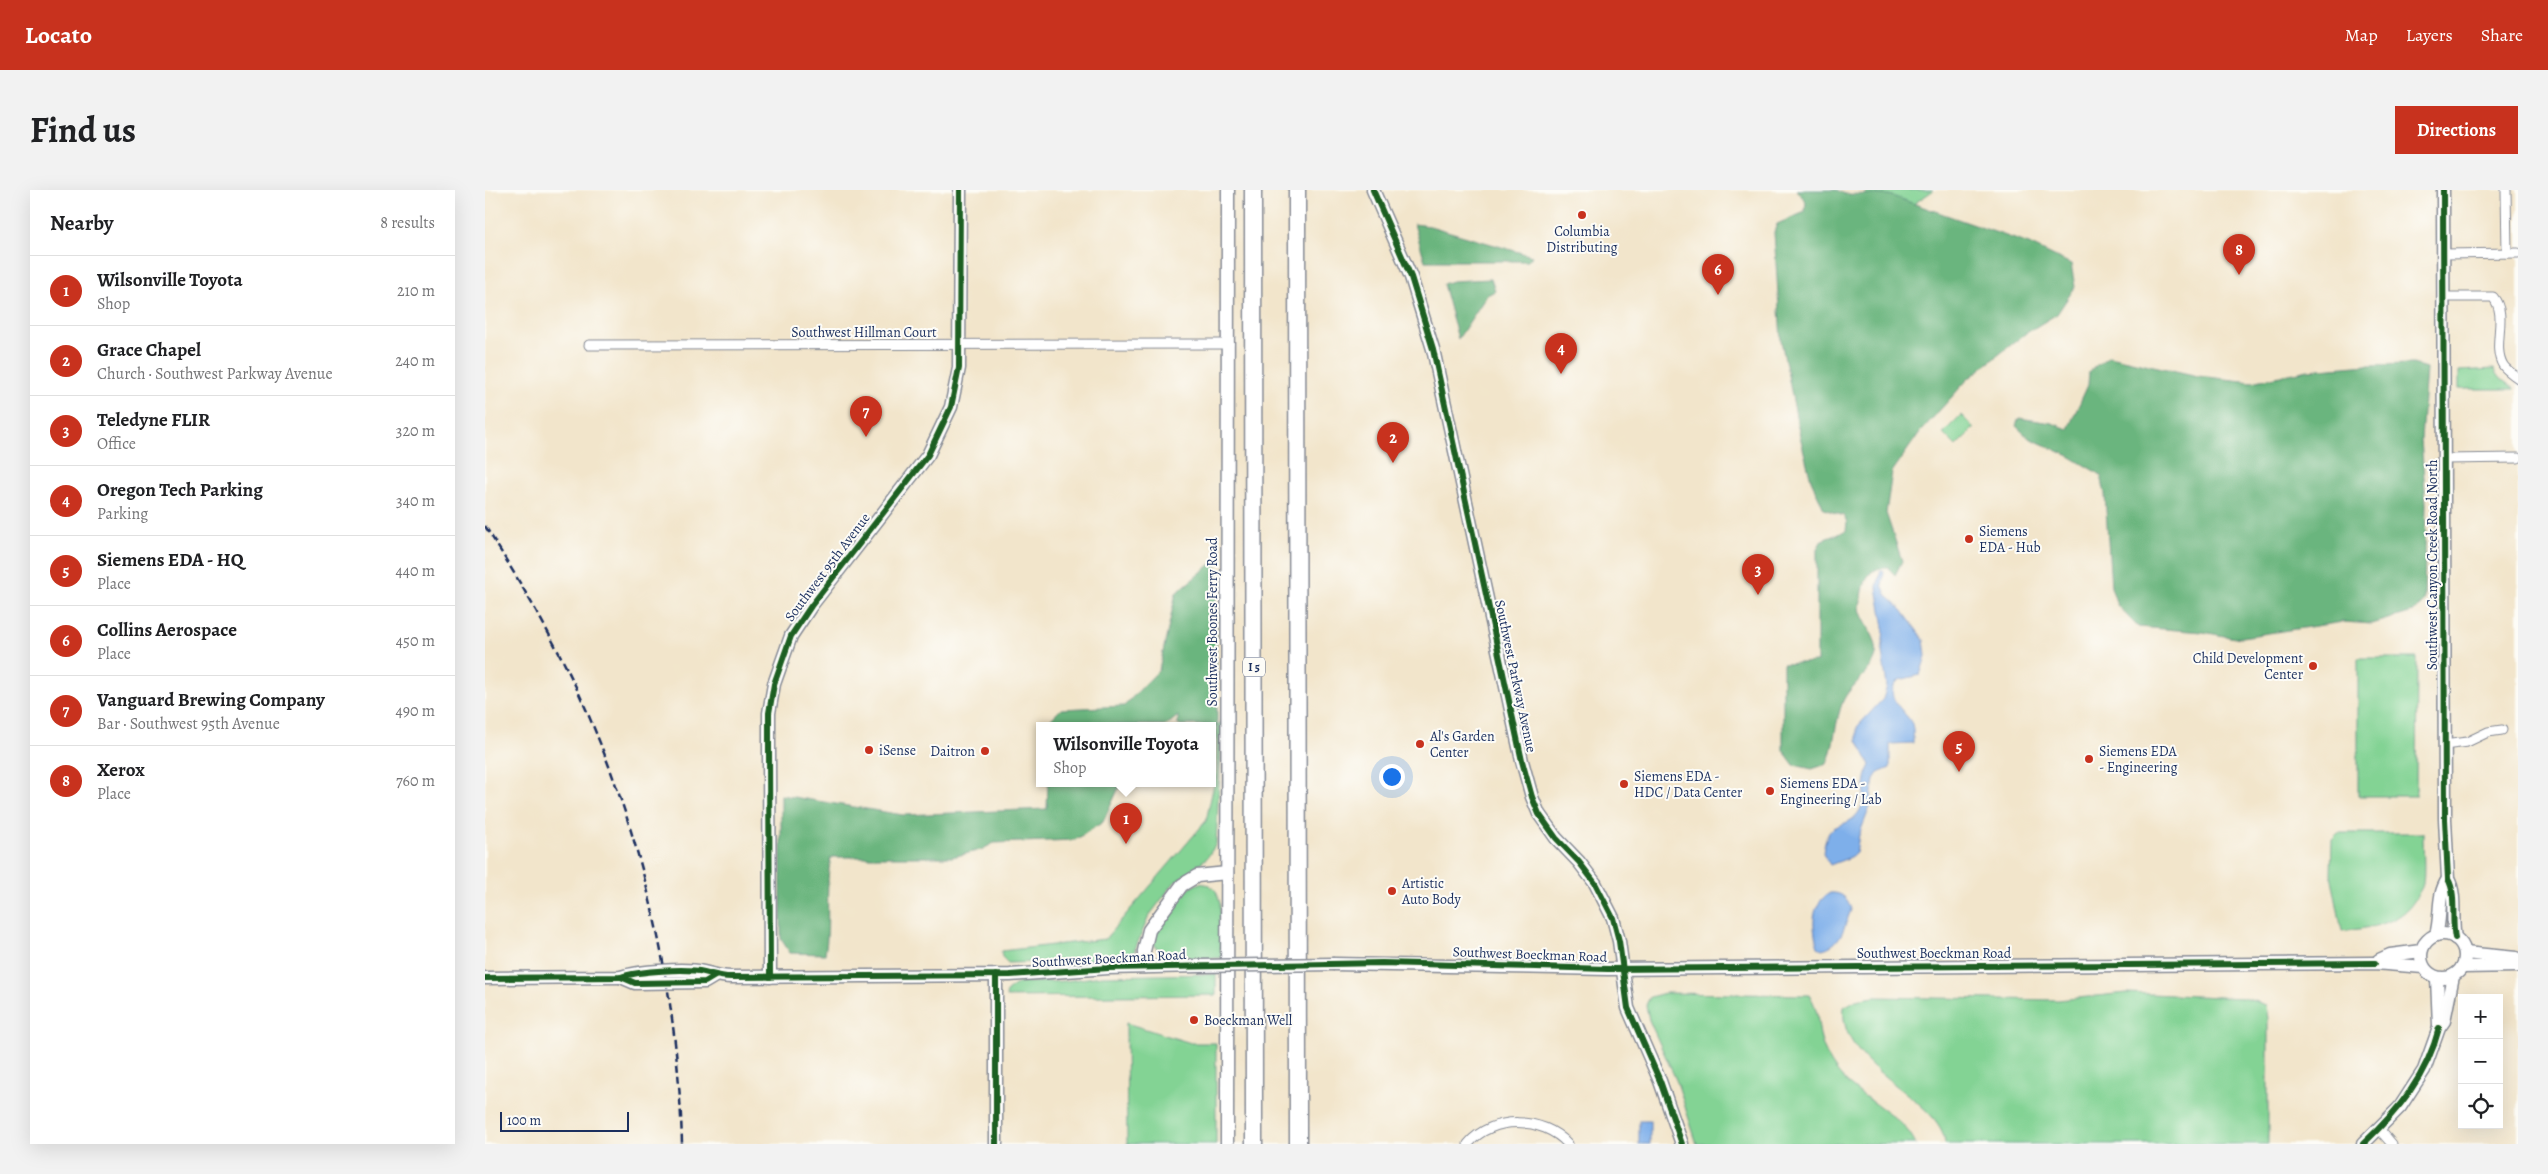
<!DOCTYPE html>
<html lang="en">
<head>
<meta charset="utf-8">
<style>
  body { margin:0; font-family:Alegreya,serif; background:#f2f2f2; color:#202124 }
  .controls { position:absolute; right:15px; bottom:15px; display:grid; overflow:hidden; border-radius:0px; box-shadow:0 5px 20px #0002 }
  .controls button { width:45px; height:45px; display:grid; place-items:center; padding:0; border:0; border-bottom:1px solid #e0e0e0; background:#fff; color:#202124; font:25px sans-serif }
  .scale { position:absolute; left:15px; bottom:12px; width:129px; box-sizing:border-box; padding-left:5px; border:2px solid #1b2f5e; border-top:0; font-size:14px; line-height:18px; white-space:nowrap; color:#1b2f5e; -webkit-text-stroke:4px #fdfcf7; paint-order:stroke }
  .you { position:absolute; left:906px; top:586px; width:18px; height:18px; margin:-12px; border:4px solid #fff; border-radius:50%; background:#1a73e8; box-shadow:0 0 0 8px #1a73e833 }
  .badge { display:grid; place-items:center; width:32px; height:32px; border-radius:50%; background:#c8321e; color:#fff; font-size:16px; font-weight:700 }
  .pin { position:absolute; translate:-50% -41px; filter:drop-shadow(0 1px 2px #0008) }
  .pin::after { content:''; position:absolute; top:26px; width:18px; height:15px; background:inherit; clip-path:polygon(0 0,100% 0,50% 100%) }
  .popup { position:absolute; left:551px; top:532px; width:180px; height:65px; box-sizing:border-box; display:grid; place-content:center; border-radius:0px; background:#fff; filter:drop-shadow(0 1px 4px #0005); font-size:16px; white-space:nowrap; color:#757577 }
  .popup b { font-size:19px; color:#202124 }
  .popup::after { content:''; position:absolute; left:50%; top:100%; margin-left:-10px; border:10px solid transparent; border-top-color:#fff }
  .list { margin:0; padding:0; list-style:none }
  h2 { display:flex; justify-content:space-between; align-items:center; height:65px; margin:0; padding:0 20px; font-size:21px }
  h2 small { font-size:16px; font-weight:400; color:#757577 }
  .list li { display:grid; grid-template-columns:32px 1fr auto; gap:15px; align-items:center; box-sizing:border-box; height:70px; padding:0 20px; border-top:1px solid #e0e0e0 }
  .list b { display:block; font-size:19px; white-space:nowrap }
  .list p { margin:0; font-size:16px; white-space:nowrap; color:#757577 }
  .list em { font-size:16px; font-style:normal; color:#757577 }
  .icon { flex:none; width:28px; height:28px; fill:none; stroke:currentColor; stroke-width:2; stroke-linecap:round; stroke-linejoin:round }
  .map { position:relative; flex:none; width:2033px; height:954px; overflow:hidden; border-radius:0px }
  header { display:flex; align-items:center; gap:30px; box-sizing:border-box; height:70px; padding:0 25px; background:#c8321e; color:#fff }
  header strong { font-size:24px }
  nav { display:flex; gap:28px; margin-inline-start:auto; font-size:18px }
  .intro { display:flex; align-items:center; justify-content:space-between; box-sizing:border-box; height:120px; padding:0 30px }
  h1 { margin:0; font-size:35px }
  .button { padding:12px 22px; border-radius:0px; background:#c8321e; color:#fff; font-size:18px; font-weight:700 }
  main { display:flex; gap:30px; padding:0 30px }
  aside { flex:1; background:#fff; border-radius:0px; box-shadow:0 5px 20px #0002 }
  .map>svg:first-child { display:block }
  .green { fill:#83d394; stroke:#4f8179 }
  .forest { fill:#6ab57e; stroke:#42726e }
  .water { fill:#7eafea; stroke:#4c6fa4 }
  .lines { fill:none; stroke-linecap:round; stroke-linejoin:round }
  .street-casing { stroke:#868a94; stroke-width:11 }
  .secondary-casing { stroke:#868a94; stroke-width:15 }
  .highway-casing { stroke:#868a94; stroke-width:19 }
  .street { stroke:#fff; stroke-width:9 }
  .secondary { stroke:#fff; stroke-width:12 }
  .highway { stroke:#fff; stroke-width:16 }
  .rail { stroke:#1b2f5e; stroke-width:2.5; stroke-dasharray:8 4; stroke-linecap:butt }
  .secondary-bridge-casing { stroke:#868a94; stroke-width:15; stroke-linecap:butt }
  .secondary-bridge { stroke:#fff; stroke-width:12 }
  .cycleway-casing { stroke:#fdfcf7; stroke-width:9 }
  .cycleway { stroke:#1b5e20; stroke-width:6 }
  .poi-dot { fill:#c8321e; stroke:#fdfcf7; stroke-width:2 }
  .labels { text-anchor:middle; stroke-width:4; stroke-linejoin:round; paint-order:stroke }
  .shield { fill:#fdfcf7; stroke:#5f6c8c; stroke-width:1 }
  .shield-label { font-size:12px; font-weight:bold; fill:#1b2f5e }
  .poi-label { font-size:14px; fill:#1b2f5e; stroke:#fdfcf7; text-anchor:start }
  .street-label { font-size:14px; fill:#1b2f5e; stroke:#fdfcf7 }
</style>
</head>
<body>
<header>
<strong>Locato</strong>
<nav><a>Map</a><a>Layers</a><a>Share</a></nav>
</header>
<div class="intro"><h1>Find us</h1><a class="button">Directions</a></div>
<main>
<aside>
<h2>Nearby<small>8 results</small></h2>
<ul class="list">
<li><span class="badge">1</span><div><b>Wilsonville Toyota</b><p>Shop</p></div><em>210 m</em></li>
<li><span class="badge">2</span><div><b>Grace Chapel</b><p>Church · Southwest Parkway Avenue</p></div><em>240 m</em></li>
<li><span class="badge">3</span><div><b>Teledyne FLIR</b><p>Office</p></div><em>320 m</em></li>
<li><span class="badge">4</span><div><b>Oregon Tech Parking</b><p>Parking</p></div><em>340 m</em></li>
<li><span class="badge">5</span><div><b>Siemens EDA - HQ</b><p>Place</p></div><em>440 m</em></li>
<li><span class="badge">6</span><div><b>Collins Aerospace</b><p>Place</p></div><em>450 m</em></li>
<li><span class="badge">7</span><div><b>Vanguard Brewing Company</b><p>Bar · Southwest 95th Avenue</p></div><em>490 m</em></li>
<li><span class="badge">8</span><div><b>Xerox</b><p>Place</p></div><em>760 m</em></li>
</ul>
</aside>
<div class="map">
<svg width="2033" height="954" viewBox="0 0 2033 954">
  <rect width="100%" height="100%" fill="#fdfcf7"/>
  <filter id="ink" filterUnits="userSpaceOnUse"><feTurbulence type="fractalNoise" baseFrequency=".02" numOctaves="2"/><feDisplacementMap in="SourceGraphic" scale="10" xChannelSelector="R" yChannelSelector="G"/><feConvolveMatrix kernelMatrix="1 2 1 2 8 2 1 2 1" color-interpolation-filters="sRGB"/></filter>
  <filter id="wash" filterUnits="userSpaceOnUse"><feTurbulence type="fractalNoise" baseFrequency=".0096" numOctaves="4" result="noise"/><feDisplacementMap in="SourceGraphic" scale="20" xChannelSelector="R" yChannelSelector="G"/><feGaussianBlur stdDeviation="1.12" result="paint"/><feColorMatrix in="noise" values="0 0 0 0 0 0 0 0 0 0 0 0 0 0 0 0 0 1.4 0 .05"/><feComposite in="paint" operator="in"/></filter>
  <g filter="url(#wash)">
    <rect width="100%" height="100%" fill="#f2e5cb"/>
    <g class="green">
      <polygon points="1379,0 1449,0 1402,32"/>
      <polygon points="2009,179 2016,189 2030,199 1974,199 1974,181"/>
      <polygon points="1476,225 1489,238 1471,256 1458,243"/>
      <polygon points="1873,468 1932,468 1931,606 1873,606"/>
      <polygon points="737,532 731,654 722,668 689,693 664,726 648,764 635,770 523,773 517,767 516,761 620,749 721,631 732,580 732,536"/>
      <path d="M1853 643H1938C1938 660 1940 678 1938 694 1937 699 1933 703 1931 708 1916 735 1884 738 1857 741L1846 684 1847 649Z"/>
      <path d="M715 693 725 695 731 701 735 713 736 768H689L677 766 669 754C670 734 696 698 715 693Z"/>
      <polygon points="731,784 731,805 521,807 522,801 533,793 580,791 617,786"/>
      <path d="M1180 803 1324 805C1334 818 1332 834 1336 849 1338 858 1344 870 1349 877 1369 909 1415 919 1431 954H1212L1192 892 1164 830 1161 815 1165 807Z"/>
      <path d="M1641 803 1759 808 1781 815 1783 829V954H1460C1459 908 1352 880 1359 817L1371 810 1389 807 1573 810Z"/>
      <polygon points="641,833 706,853 731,853 731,954 642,954"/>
    </g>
    <g class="forest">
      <path d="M1311 0H1352L1359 4 1404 5 1544 54 1586 74 1590 97 1572 124 1541 143 1483 189 1435 242 1407 282 1401 323 1417 371 1410 385 1403 378C1383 377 1380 389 1377 407 1376 411 1374 417 1376 422 1380 435 1394 450 1391 465 1388 481 1365 495 1358 511 1350 531 1350 554 1342 574L1327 579 1309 575 1298 560V474L1332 472V359L1337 350 1361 341 1362 332 1359 326 1339 319 1326 290 1315 246 1296 150 1289 42 1292 34 1320 22 1321 11Z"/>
      <polygon points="929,34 945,36 1047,66 1043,71 940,71"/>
      <polygon points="1006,89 1010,101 1002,105 973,149 958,94 967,91"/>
      <polygon points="1624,166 1713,186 1767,192 1823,180 1883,175 1928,174 1941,178 1936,250 1941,313 1939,412 1928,422 1887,434 1858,432 1750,448 1718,442 1653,437 1632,415 1626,397 1620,304 1616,285 1584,266 1544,248 1531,236 1534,228 1567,233 1583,239 1603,195 1604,181"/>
      <polygon points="731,370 732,536 727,539 727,535 693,535 693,526 682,535 563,535 563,532 576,519 639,516 674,480 691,403"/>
      <path d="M563 593H636L618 632 590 650 509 653 496 660 467 667H346C339 699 346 733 340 764L305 763 296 749V605L418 625 562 619Z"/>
    </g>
    <g class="water">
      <path d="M1396 380 1399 382 1397 395 1402 406 1417 420 1439 450 1441 466 1435 485 1414 490C1395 506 1422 522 1427 534 1429 540 1428 547 1428 553L1405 554V578L1393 583 1389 589 1385 617 1374 645 1371 663 1366 667 1345 675 1338 664C1341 625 1362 643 1375 620 1381 610 1378 589 1385 575L1372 550V537L1398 509 1402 496 1397 462 1399 437 1392 397Z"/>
      <path d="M1345 703C1357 702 1364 709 1366 720 1359 736 1357 755 1337 759L1333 757C1327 738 1325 714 1345 703Z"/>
      <rect x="1154" y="931" width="11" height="23"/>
    </g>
  </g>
  <g filter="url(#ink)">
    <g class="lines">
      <g class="street-casing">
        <g id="street">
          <polyline points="2021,0 2022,63"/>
          <polyline points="1958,64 2033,63"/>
          <path d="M1959 107H2008C2024 126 2006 155 2018 175 2021 180 2028 184 2033 188"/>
          <polyline points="104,155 744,154"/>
          <polyline points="1959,269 2033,268"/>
          <polyline points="1959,555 1982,552 2003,542 2017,540"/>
          <polyline points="1894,939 1907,954"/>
          <path d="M983 954C1007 925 1058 926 1083 954"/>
        </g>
      </g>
      <g class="secondary-casing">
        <g id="secondary">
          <polyline points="888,0 926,87 948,159 1037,571 1047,607 1054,624 1071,648 1094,672 1110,693 1128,728 1134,751 1143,818 1175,891 1197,954"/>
          <path d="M1958 0 1960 629 1963 689C1972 704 1966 729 1970 748"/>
          <circle cx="1958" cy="766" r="22"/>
          <path d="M1951 745C1957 725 1951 707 1963 689"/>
          <polyline points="1980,763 2031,768"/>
          <polyline points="1894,770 1905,765 1936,761"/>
          <polyline points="849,774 1123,779 1890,773 1938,777"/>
          <polyline points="659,777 659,761 664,740 697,695 712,686 742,683"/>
          <polyline points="1977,777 2033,776"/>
          <polyline points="511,785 511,954"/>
          <polyline points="136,787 150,793 220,792 230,786"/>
          <polyline points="285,787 284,558 284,523 289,494 306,446 326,416 443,265 466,217 474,178 475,0"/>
          <path d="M0 788 136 787C153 781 201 778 219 782 228 784 235 787 246 787L525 785 623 778 714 776"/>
          <polyline points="1952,788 1954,836"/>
          <polyline points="742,954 743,0"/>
          <polyline points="1878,954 1915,917 1939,880 1954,838 1959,831 1968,786"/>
        </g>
      </g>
      <g class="highway-casing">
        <g id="highway">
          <polyline points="768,0 769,954"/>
          <polyline points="812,0 813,954"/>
        </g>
      </g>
      <use href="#street" class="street"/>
      <use href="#secondary" class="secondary"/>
      <use href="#highway" class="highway"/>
      <path class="rail" d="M0 336C33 388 64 441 91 497 157 640 193 797 197 954"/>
      <g class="secondary-bridge-casing">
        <polyline id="secondary-bridge" points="714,776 849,774"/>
      </g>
      <use href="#secondary-bridge" class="secondary-bridge"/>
      <g class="cycleway-casing">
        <g id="cycleway">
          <polyline points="888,0 926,87 948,159 1037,571 1047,607 1054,624 1071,648 1094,672 1110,693 1128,728 1134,751 1143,818 1175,891 1197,954"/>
          <path d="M1958 0 1960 629 1963 689C1972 704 1966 729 1970 748"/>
          <polyline points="511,785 511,954"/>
          <polyline points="136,787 150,793 220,792 230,786"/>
          <polyline points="285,787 284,558 284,523 289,494 306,446 326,416 443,265 466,217 474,178 475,0"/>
          <path d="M0 788 136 787C153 781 201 778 219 782 228 784 235 787 246 787L525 785 623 778 897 773 1123 779 1890 773"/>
          <path d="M1878 954C1913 921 1942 886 1954 838"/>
        </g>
      </g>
      <use href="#cycleway" class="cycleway"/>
    </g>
  </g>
  <g class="poi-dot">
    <circle cx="1097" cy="25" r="5"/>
    <circle cx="1484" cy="349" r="5"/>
    <circle cx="1828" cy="476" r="5"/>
    <circle cx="935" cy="554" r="5"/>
    <circle cx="384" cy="560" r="5"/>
    <circle cx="500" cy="561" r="5"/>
    <circle cx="1604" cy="569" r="5"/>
    <circle cx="1139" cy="594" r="5"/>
    <circle cx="1285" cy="601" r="5"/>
    <circle cx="907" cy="701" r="5"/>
    <circle cx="709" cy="830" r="5"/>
  </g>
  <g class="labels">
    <rect class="shield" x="758" y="467.5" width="22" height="19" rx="4"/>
    <g class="shield-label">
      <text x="769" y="481">I 5</text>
    </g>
    <g class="poi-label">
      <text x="1097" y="46" text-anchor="middle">Columbia<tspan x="1097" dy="16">Distributing</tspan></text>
      <text x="1494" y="346">Siemens<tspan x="1494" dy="16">EDA - Hub</tspan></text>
      <text x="1818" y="473" text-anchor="end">Child Development<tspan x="1818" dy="16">Center</tspan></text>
      <text x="945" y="551">Al's Garden<tspan x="945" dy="16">Center</tspan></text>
      <text x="394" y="565">iSense</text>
      <text x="490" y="566" text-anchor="end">Daitron</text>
      <text x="1614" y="566">Siemens EDA<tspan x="1614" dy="16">- Engineering</tspan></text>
      <text x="1149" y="591">Siemens EDA -<tspan x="1149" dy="16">HDC / Data Center</tspan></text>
      <text x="1295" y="598">Siemens EDA -<tspan x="1295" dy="16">Engineering / Lab</tspan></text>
      <text x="917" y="698">Artistic<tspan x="917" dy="16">Auto Body</tspan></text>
      <text x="719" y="835">Boeckman Well</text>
    </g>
    <g class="street-label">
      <text x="379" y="147">Southwest Hillman Court</text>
      <text transform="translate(1947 375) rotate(-90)" y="5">Southwest Canyon Creek Road North</text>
      <text transform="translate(342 377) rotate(-53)" y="5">Southwest 95th Avenue</text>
      <text transform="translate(727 432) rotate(-90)" y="5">Southwest Boones Ferry Road</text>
      <text transform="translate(1031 486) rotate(78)" y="5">Southwest Parkway Avenue</text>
      <text x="1449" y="768">Southwest Boeckman Road</text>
      <text transform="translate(1045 764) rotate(2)" y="5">Southwest Boeckman Road</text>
      <text transform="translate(624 768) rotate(-3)" y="5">Southwest Boeckman Road</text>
    </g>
  </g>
</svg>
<div class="controls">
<button>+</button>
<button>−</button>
<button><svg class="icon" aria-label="locate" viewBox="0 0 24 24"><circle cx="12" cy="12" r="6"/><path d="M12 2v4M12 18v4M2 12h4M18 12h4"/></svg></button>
</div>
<div class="scale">100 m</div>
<div class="you"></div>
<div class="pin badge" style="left:641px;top:654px">1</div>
<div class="popup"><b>Wilsonville Toyota</b>Shop</div>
<div class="pin badge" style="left:908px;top:273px">2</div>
<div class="pin badge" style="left:1273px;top:405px">3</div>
<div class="pin badge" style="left:1076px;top:184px">4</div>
<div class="pin badge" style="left:1474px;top:582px">5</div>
<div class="pin badge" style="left:1233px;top:105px">6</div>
<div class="pin badge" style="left:381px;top:247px">7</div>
<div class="pin badge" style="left:1754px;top:85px">8</div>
</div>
</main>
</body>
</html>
